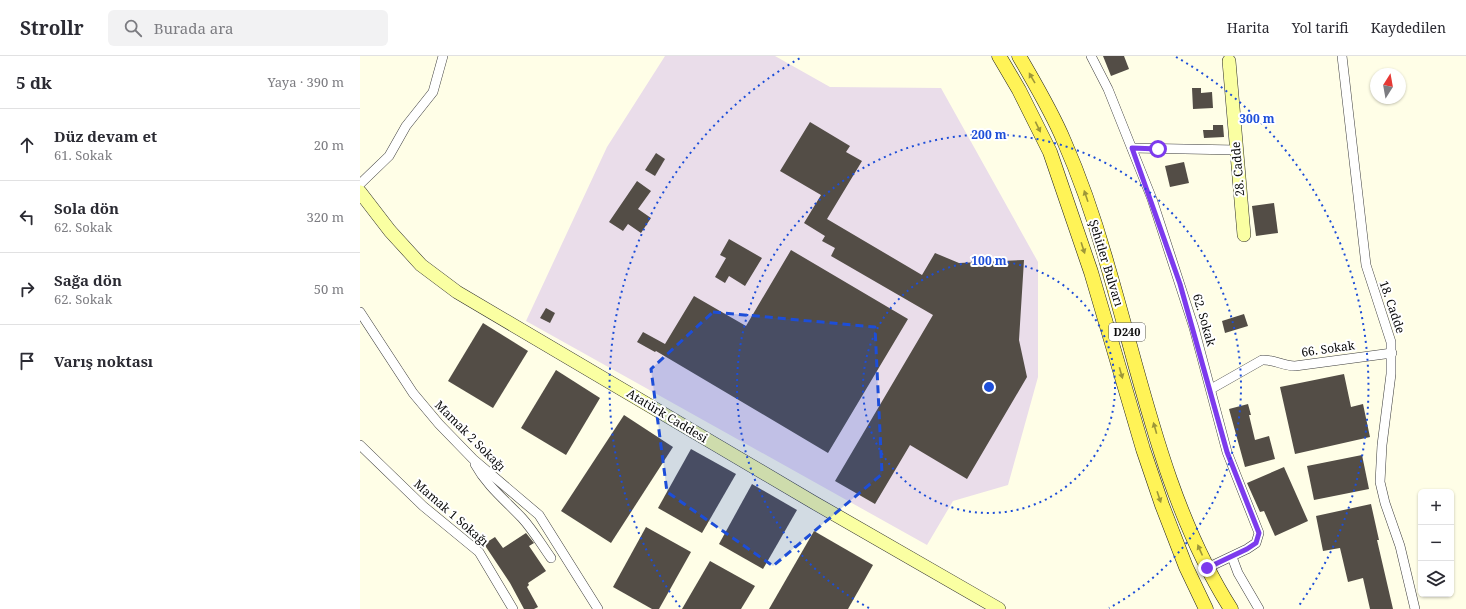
<!DOCTYPE html>
<html lang="tr">
<head>
<meta charset="utf-8">
<style>
  body { margin:0; font-family:"Noto Serif",serif; background:#f2f2f3; color:#2b2b33 }
  .controls { position:absolute; right:12px; bottom:12px; display:grid; overflow:hidden; border-radius:6px; box-shadow:0 1px 3px #0004 }
  .controls button { width:36px; height:36px; display:grid; place-items:center; padding:0; border:0; border-bottom:1px solid #e1e1e2; background:#fff; color:#2b2b33; font:20px sans-serif }
  .compass { position:absolute; left:1010px; top:12px; width:36px; height:36px; border-radius:50%; background:#fff; box-shadow:0 1px 3px #0004; rotate:11deg }
  .stop { position:absolute; width:12px; height:12px; margin:-9px; border:3px solid #7c3aed; border-radius:50%; background:#fff }
  .stop.end { background:#7c3aed; border-color:#fff; box-shadow:0 1px 4px #0008 }
  .list { margin:0; padding:0; list-style:none }
  h2 { display:flex; justify-content:space-between; align-items:center; height:52px; margin:0; padding:0 16px; font-size:17px }
  h2 small { font-size:13px; font-weight:400; color:#7c7c81 }
  .list li { display:grid; grid-template-columns:26px 1fr auto; gap:12px; align-items:center; box-sizing:border-box; height:72px; padding:0 16px; border-top:1px solid #e1e1e2 }
  .list b { display:block; font-size:15px; white-space:nowrap }
  .list p { margin:0; font-size:13px; white-space:nowrap; color:#7c7c81 }
  .list em { font-size:13px; font-style:normal; color:#7c7c81 }
  .icon { flex:none; width:22px; height:22px; fill:none; stroke:currentColor; stroke-width:2; stroke-linecap:round; stroke-linejoin:round }
  .map { position:relative; flex:none; width:1106px; height:553px; overflow:hidden }
  header { display:flex; align-items:center; gap:24px; box-sizing:border-box; height:56px; padding:0 20px; background:#fff; border-bottom:1px solid #e1e1e2 }
  header strong { font-size:19px }
  nav { display:flex; gap:22px; margin-inline-start:auto; font-size:14px }
  .search { width:280px; height:36px; background:#f2f2f3; display:flex; align-items:center; gap:10px; box-sizing:border-box; padding:0 14px; border-radius:6px; color:#7c7c81; font-size:15px }
  main { display:flex }
  aside { flex:1; background:#fff }
  .map>svg:first-child { display:block }
  .industrial { fill:#eaddea }
  .building { fill:#534d46 }
  .lines { fill:none; stroke-linecap:round; stroke-linejoin:round }
  .street-casing { stroke:#3d3d3d; stroke-width:10 }
  .secondary-casing { stroke:#2c2c2c; stroke-width:14 }
  .primary-casing { stroke:#1b1b1b; stroke-width:15 }
  .street { stroke:#fff; stroke-width:9 }
  .secondary { stroke:#faffa2; stroke-width:13 }
  .primary { stroke:#fff357; stroke-width:14 }
  .oneway { fill:#9d9638 }
  .route { stroke:#7c3aed; stroke-width:5 }
  .marked { fill:#1d4ed8; fill-opacity:0.2; stroke:#1d4ed8; stroke-width:3; stroke-dasharray:8 5; stroke-linejoin:round }
  .ring { fill:none; stroke:#1d4ed8; stroke-width:2; stroke-dasharray:2 4 }
  .labels { text-anchor:middle; stroke-width:4; stroke-linejoin:round; paint-order:stroke }
  .shield { fill:#fff; stroke:#545454; stroke-width:1 }
  .shield-label { font-size:11px; font-weight:bold; fill:#0a0a0a }
  .street-label { font-size:12px; fill:#0a0a0a; stroke:#fff }
  .centre { fill:#1d4ed8; stroke:#fff; stroke-width:2 }
  .ring-label { font-size:12px; text-anchor:middle; font-weight:bold; fill:#1d4ed8; stroke:#fff; stroke-width:4; stroke-linejoin:round; paint-order:stroke }
</style>
</head>
<body>
<header>
<strong>Strollr</strong>
<div class="search"><svg class="icon" aria-label="search" viewBox="0 0 24 24"><circle cx="10" cy="10" r="6"/><path d="M15 15l6 6"/></svg>Burada ara</div>
<nav><a>Harita</a><a>Yol tarifi</a><a>Kaydedilen</a></nav>
</header>
<main>
<aside>
<h2>5 dk<small>Yaya · 390 m</small></h2>
<ul class="list">
<li><svg class="icon" aria-label="ahead" viewBox="0 0 24 24"><path d="M12 20V5M6 11l6-6 6 6"/></svg><div><b>Düz devam et</b><p>61. Sokak</p></div><em>20 m</em></li>
<li><svg class="icon" aria-label="left" viewBox="0 0 24 24"><path d="M17 20v-9H6M10 6l-5 5 5 5"/></svg><div><b>Sola dön</b><p>62. Sokak</p></div><em>320 m</em></li>
<li><svg class="icon" aria-label="right" viewBox="0 0 24 24"><path d="M7 20v-9h11M14 6l5 5-5 5"/></svg><div><b>Sağa dön</b><p>62. Sokak</p></div><em>50 m</em></li>
<li><svg class="icon" aria-label="arrive" viewBox="0 0 24 24"><path d="M6 21V4h12l-3 4 3 4H6"/></svg><div><b>Varış noktası</b></div></li>
</ul>
</aside>
<div class="map">
<svg width="1106" height="553" viewBox="0 0 1106 553">
  <rect width="100%" height="100%" fill="#fffee7"/>
  <polygon class="industrial" points="305,0 415,0 470,31 581,32 678,206 678,321 648,429 593,445 567,489 166,265 247,91"/>
  <g class="building">
    <polygon points="743,0 764,0 769,13 751,20"/>
    <polygon points="832,32 841,32 841,37 852,36 853,52 833,53"/>
    <polygon points="450,66 490,90 486,96 502,105 467,163 562,219 575,197 599,207 664,204 659,284 667,321 607,423 550,389 515,448 475,425 573,259 471,200 475,192 462,185 465,180 444,167 461,139 420,115"/>
    <polygon points="853,69 863,69 864,81 844,82 843,74 853,74"/>
    <polygon points="296,97 305,103 295,120 285,114"/>
    <polygon points="824,106 829,127 810,131 805,110"/>
    <polygon points="277,125 291,135 278,153 291,162 281,177 268,168 263,175 249,166"/>
    <polygon points="914,147 918,177 896,180 892,150"/>
    <polygon points="369,183 402,202 385,230 369,220 365,227 355,221 366,202 360,199"/>
    <polygon points="431,194 548,263 468,397 296,295 295,296 277,286 283,276 305,288 334,240 386,270"/>
    <polygon points="186,252 195,257 190,267 180,262"/>
    <polygon points="884,258 888,270 865,277 862,265"/>
    <polygon points="123,267 168,295 133,352 88,325"/>
    <polygon points="196,314 240,342 206,399 161,372"/>
    <polygon points="984,318 991,351 1003,348 1010,381 935,398 920,331"/>
    <polygon points="888,348 891,359 889,359 895,384 909,380 915,403 885,411 869,353"/>
    <polygon points="264,359 313,391 251,487 201,455"/>
    <polygon points="331,393 376,418 342,477 298,452"/>
    <polygon points="1002,399 1009,433 954,444 947,410"/>
    <polygon points="924,411 948,465 915,480 904,455 900,456 887,427"/>
    <polygon points="392,428 437,454 403,513 359,488"/>
    <polygon points="1011,448 1019,484 1017,484 1033,553 1010,553 1003,522 988,526 980,492 963,495 956,460"/>
    <polygon points="286,471 331,496 299,553 292,553 253,531"/>
    <polygon points="454,475 513,509 488,553 409,553"/>
    <polygon points="166,477 174,487 169,490 186,515 168,527 169,529 167,531 178,551 174,553 164,553 150,527 124,488 135,481 143,492"/>
    <polygon points="350,505 395,530 381,553 322,553"/>
  </g>
  <g class="lines">
    <g class="street-casing">
      <g id="street">
        <polyline points="731,0 748,33 792,143 834,272 867,396 899,477 896,487 887,493 847,512"/>
        <polyline points="982,0 1006,209 1031,286 1031,318 1022,389 1020,426 1025,447 1040,490 1055,553"/>
        <polyline points="772,92 877,94"/>
        <polyline points="0,128 29,100 46,70 73,36 83,0"/>
        <polyline points="0,256 53,337 79,368 113,403 179,459 238,553"/>
        <path d="M851 333 902 304C913 303 923 310 935 310L1032 297"/>
        <polyline points="0,389 63,450 119,496 153,553"/>
        <path d="M115 408C127 430 145 444 162 462 173 474 181 488 191 502"/>
        <polyline points="872,501 878,517 899,553"/>
      </g>
    </g>
    <g class="secondary-casing">
      <g id="secondary">
        <polyline points="869,5 884,179"/>
        <polyline points="0,136 30,175 61,209 97,236 453,446 639,553"/>
      </g>
    </g>
    <g class="primary-casing">
      <g id="primary">
        <polyline points="639,0 659,34 690,96 731,216 783,393 802,449 826,511 846,553"/>
        <path d="M659 0C675 28 692 56 704 85 722 126 736 168 748 211 782 326 806 451 871 553"/>
      </g>
    </g>
    <use href="#street" class="street"/>
    <use href="#secondary" class="secondary"/>
    <use href="#primary" class="primary"/>
  </g>
  <defs><path id="oneway-solid" d="M-6-.8H1V-3.2L6.5 0L1 3.2V.8H-6Z"/></defs>
  <g class="oneway">
    <use href="#oneway-solid" transform="translate(672 22) rotate(-120)"/>
    <use href="#oneway-solid" transform="translate(678 71) rotate(64)"/>
    <use href="#oneway-solid" transform="translate(726 140) rotate(-109)"/>
    <use href="#oneway-solid" transform="translate(723 192) rotate(72)"/>
    <use href="#oneway-solid" transform="translate(761 317) rotate(74)"/>
    <use href="#oneway-solid" transform="translate(795 372) rotate(-106)"/>
    <use href="#oneway-solid" transform="translate(799 441) rotate(71)"/>
    <use href="#oneway-solid" transform="translate(840 494) rotate(-114)"/>
  </g>
  <g class="lines">
    <polyline class="route" points="798,93 772,92 820,228 867,396 899,477 896,487 887,493 847,512"/>
  </g>
  <path class="marked" d="M353 256 515 271 522 418 413 510 307 436 291 313Z"/>
  <g class="ring">
    <circle cx="629" cy="331" r="126"/>
    <path d="M509 552A252 252 0 1 1 749 552"/>
    <path d="M320 551A379 379 0 0 1 442 1M816 1A379 379 0 0 1 938 551"/>
  </g>
  <g class="labels">
    <rect class="shield" x="749" y="267" width="36" height="18" rx="3"/>
    <g class="shield-label">
      <text x="767" y="280">D240</text>
    </g>
    <g class="street-label">
      <text transform="translate(878 113) rotate(-95)" y="4">28. Cadde</text>
      <text transform="translate(746 207) rotate(73)" y="4">Şehitler Bulvarı</text>
      <text transform="translate(1032 251) rotate(71)" y="4">18. Cadde</text>
      <text transform="translate(844 264) rotate(74)" y="4">62. Sokak</text>
      <text transform="translate(968 293) rotate(-8)" y="4">66. Sokak</text>
      <text transform="translate(307 360) rotate(31)" y="4">Atatürk Caddesi</text>
      <text transform="translate(110 380) rotate(45)" y="4">Mamak 2 Sokağı</text>
      <text transform="translate(91 457) rotate(41)" y="4">Mamak 1 Sokağı</text>
    </g>
  </g>
  <circle cx="629" cy="331" r="6" class="centre"/>
  <g class="ring-label">
    <text x="897" y="67">300 m</text>
    <text x="629" y="83">200 m</text>
    <text x="629" y="209">100 m</text>
  </g>
</svg>
<div class="controls">
<button>+</button>
<button>−</button>
<button><svg class="icon" aria-label="layers" viewBox="0 0 24 24"><path d="M12 4l9 5-9 5-9-5zM3 14l9 5 9-5"/></svg></button>
</div>
<svg class="compass" viewBox="-18 -18 36 36"><path d="M0-13l5 13h-10z" fill="#e53935"/><path d="M0 13l5-13h-10z" fill="#7c7c81"/></svg>
<div class="stop" style="left:798px;top:93px"></div>
<div class="stop end" style="left:847px;top:512px"></div>
</div>
</main>
</body>
</html>
